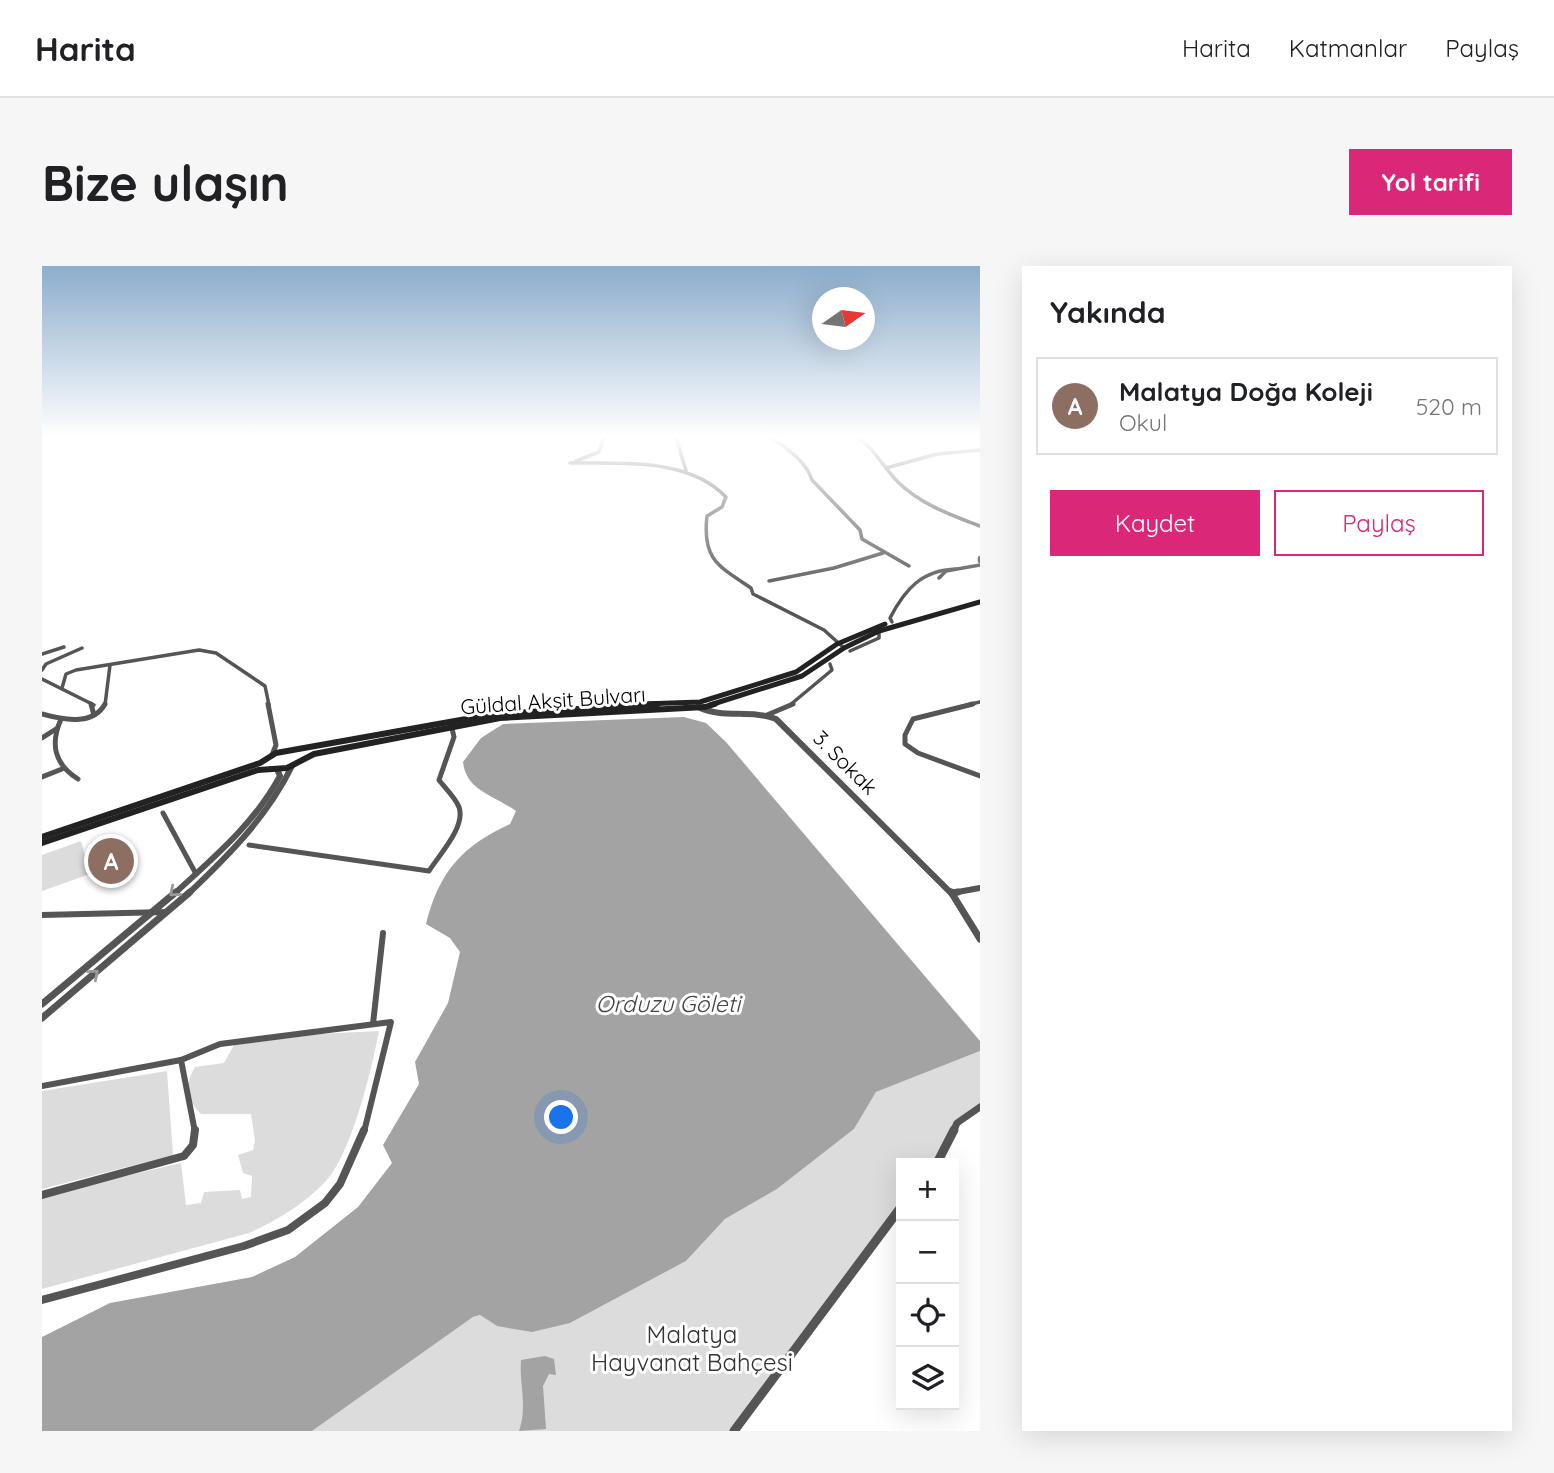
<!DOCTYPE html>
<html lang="tr">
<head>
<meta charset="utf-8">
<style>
  body { margin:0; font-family:Quicksand,sans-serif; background:#f6f6f6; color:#202124 }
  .controls { position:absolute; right:21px; bottom:21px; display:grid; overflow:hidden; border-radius:0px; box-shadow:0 7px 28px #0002 }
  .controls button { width:63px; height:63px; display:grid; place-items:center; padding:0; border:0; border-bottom:2px solid #e0e0e0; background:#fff; color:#202124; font:35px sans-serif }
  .compass { position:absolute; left:770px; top:21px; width:63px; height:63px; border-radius:50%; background:#fff; box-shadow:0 7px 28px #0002; rotate:76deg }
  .you { position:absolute; left:520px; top:852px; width:24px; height:24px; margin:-18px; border:5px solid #fff; border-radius:50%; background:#1a73e8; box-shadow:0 0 0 10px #1a73e833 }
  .badge { display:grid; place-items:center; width:46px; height:46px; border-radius:50%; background:#db2777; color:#fff; font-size:23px; font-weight:700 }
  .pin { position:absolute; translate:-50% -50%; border:4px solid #fff; box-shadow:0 2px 7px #0006 }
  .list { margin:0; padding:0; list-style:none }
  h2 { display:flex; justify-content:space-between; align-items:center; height:91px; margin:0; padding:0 28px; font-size:30px }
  h2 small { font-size:23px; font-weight:400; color:#757577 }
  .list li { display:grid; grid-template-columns:46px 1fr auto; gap:21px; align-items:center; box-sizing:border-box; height:98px; margin:0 14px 14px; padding:0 14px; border:2px solid #e0e0e0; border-radius:0px }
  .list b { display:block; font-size:26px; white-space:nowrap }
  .list p { margin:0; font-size:23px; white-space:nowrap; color:#757577 }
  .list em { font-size:23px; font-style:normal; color:#757577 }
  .actions { display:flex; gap:14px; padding:21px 28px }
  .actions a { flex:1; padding:16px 0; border:2px solid #db2777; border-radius:0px; text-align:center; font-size:24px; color:#db2777 }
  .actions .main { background:#db2777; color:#fff }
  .icon { flex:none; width:38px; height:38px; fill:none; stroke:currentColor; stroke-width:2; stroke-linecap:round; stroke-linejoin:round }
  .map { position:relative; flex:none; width:938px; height:1165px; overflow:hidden; border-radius:0px }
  header { display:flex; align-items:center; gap:42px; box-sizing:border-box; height:98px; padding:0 35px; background:#fff; border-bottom:2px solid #e0e0e0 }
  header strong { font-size:33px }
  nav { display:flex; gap:38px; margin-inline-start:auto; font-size:24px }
  .intro { display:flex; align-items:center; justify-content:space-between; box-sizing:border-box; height:168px; padding:0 42px }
  h1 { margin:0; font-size:49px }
  .button { padding:18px 32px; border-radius:0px; background:#db2777; color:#fff; font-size:24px; font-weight:700 }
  main { display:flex; gap:42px; padding:0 42px }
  aside { flex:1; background:#fff; border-radius:0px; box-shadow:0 7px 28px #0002 }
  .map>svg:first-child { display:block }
  .green { fill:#dcdcdc }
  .water { fill:#a3a3a3 }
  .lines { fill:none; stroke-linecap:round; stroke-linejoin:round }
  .minor-far3 { stroke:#555; stroke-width:3.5 }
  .minor-far2 { stroke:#555; stroke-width:5 }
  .minor-far1 { stroke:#555; stroke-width:6 }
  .minor { stroke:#555; stroke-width:8 }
  .tertiary-far4 { stroke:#555; stroke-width:3.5 }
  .tertiary-far3 { stroke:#555; stroke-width:4.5 }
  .tertiary-far2 { stroke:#555; stroke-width:6 }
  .tertiary-far1 { stroke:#555; stroke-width:7 }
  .tertiary { stroke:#555; stroke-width:9 }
  .secondary-far1 { stroke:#222; stroke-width:5 }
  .secondary { stroke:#222; stroke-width:6 }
  .oneway { stroke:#999 }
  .labels { text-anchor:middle; stroke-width:6; stroke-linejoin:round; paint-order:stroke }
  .street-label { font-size:21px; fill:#000; stroke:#fff }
  .water-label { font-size:23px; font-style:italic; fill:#444; stroke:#fff }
  .near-park-label { font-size:24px; fill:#333; stroke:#fff }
</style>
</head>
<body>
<header>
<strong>Harita</strong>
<nav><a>Harita</a><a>Katmanlar</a><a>Paylaş</a></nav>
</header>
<div class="intro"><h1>Bize ulaşın</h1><a class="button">Yol tarifi</a></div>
<main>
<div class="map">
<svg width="938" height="1165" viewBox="0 0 938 1165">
  <rect width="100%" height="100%" fill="#fff"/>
  <g class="green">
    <polygon points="39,575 48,608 0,625 0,589"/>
    <path d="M337 765C330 802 309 890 283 916 262 938 234 955 207 967L0 1023V931L3 929 139 897 144 939 159 937 162 926 198 924 200 933 209 931 210 910 201 907 196 889 211 884 213 875 209 848H159C143 832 142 821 153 801L182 797 192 779 276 768Z"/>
    <polygon points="938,785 938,841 920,851 895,897 859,897 859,941 692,1165 270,1165 431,1051 438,1049 455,1060 528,1057 644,995 683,953 735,923 812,863 834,826"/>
    <polygon points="125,805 131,889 0,923 0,825"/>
  </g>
  <g class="water">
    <path d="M642 451 664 457 684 476 938 775V785L834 826 812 863 735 923 683 953 644 995 528 1057 490 1066 455 1060 438 1049 431 1051 270 1165H0V1071L68 1037 210 1011 253 991 316 941 350 897 341 879 377 818 373 796 406 737 418 686 408 672 384 658C397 606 420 580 468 558L474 545C452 529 424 525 421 496L439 472 461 458Z"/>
    <path d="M503 1090 512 1093 514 1109 507 1108 501 1120 504 1163 477 1165C486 1141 477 1118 479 1094Z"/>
  </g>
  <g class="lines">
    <g class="minor-far3">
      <polyline points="634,171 644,205"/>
      <path d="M729 171C745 183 763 194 770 214L818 264 820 273 867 300"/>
      <polyline points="534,195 557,186 562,171"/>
      <path d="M528 197C579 198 646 191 684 231L680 241 665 250C660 293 676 300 709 322L711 328 782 364 802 382"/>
      <polyline points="844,202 895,188 938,184"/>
      <polyline points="897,312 904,305 938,299"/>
      <polyline points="727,315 792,302 841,287"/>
      <path d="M850 356 848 352C863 323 880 304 914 303"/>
      <polyline points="808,385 837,372 837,365"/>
      <polyline points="0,388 22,381"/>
      <polyline points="0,404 4,398 40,382"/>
      <polyline points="0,413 52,439"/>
      <polyline points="20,422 24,408 34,404 157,384 174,387 223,420 227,439"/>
      <polyline points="63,439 68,399"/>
      <polyline points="748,439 790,404 788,398"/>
      <polyline points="925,439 938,436"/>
    </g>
    <g class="minor-far2">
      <polyline points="49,438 52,449"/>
      <polyline points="226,438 234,479 230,489"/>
      <polyline points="931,438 871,453 863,469 863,478 876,487 938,510"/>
      <path d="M0 448C21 454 51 460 63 438"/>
      <polyline points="725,449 751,438"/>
      <path d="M19 453C8 478 12 498 36 513"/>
      <polyline points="0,472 14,463"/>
      <polyline points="0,511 20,503"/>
      <polyline points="121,547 154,608"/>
      <path d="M207 579 387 605C397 589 424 561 417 541 413 531 403 522 397 514L412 471 409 458"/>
    </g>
    <g class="minor-far1">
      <polyline points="0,649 124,646"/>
      <polyline points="331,758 341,667"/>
      <polyline points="139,794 153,866"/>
      <polyline points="0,820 139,794 178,778 349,756 322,866"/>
    </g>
    <g class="minor">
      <polyline points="0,929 142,890 151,879 153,864"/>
      <polyline points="0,1034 202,980 246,964 283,937 298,918 322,864"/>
    </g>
    <path class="tertiary-far4" d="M815 171C833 183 841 201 856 216 878 238 909 249 938 260"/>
    <polyline class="tertiary-far3" points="938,292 938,295"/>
    <g class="tertiary-far2">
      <path d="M656 441C681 453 708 443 734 453L910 628"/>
      <polyline points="910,627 938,622"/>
      <path d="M132 628C171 592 213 557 238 510L235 503"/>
      <path d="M146 628C187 589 225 551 250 500"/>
    </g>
    <g class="tertiary-far1">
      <polyline points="909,626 938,673"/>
      <polyline points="910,627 916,626"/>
      <polyline points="0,738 134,626"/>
      <polyline points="0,752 148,626"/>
      <polyline points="911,866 915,857 938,841"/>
    </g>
    <g class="tertiary">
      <polyline points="895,897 912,864"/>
      <polyline points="692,1165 859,941"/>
    </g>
    <g class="secondary-far1">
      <polyline points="572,439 658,436 754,406 795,378 843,358"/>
      <polyline points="668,439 760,410 802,382 837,365 938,336"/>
    </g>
    <g class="secondary">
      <polyline points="0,571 218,497 234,487 452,448 616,438"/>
      <polyline points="0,577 216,504 245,502 272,488 458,452 663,441 673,438"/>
    </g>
  </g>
  <defs><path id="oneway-chevron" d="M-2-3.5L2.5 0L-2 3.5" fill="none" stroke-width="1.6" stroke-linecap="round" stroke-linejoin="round" transform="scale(1.75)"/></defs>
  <g class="oneway">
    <use href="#oneway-chevron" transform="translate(132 626) rotate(140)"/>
    <use href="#oneway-chevron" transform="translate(52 708) rotate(-41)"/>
  </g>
  <linearGradient id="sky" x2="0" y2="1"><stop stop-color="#8cadcc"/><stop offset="0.51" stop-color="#fff"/><stop offset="1" stop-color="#fff" stop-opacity="0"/></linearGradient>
  <rect width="938" height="334" fill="url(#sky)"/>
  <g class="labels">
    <g class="street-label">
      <text transform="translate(511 435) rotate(-4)" y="7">Güldal Akşit Bulvarı</text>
      <text transform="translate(803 497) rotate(45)" y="7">3. Sokak</text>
    </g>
    <g class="water-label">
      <text x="626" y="746">Orduzu Göleti</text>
    </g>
    <g class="near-park-label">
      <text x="650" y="1077">Malatya<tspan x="650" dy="28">Hayvanat Bahçesi</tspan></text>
    </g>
  </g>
</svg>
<div class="controls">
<button>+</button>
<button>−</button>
<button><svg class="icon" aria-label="locate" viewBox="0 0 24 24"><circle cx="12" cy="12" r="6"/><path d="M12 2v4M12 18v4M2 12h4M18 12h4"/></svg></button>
<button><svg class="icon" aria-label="layers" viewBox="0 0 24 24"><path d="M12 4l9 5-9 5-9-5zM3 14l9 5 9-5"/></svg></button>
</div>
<svg class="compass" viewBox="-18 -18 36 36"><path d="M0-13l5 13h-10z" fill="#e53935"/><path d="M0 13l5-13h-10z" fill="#757577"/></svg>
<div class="you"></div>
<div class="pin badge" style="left:69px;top:595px;background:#8d6e63">A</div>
</div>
<aside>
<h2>Yakında<small></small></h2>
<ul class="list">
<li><span class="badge" style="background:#8d6e63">A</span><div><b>Malatya Doğa Koleji</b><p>Okul</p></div><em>520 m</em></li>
</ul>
<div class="actions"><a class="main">Kaydet</a><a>Paylaş</a></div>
</aside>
</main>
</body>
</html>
